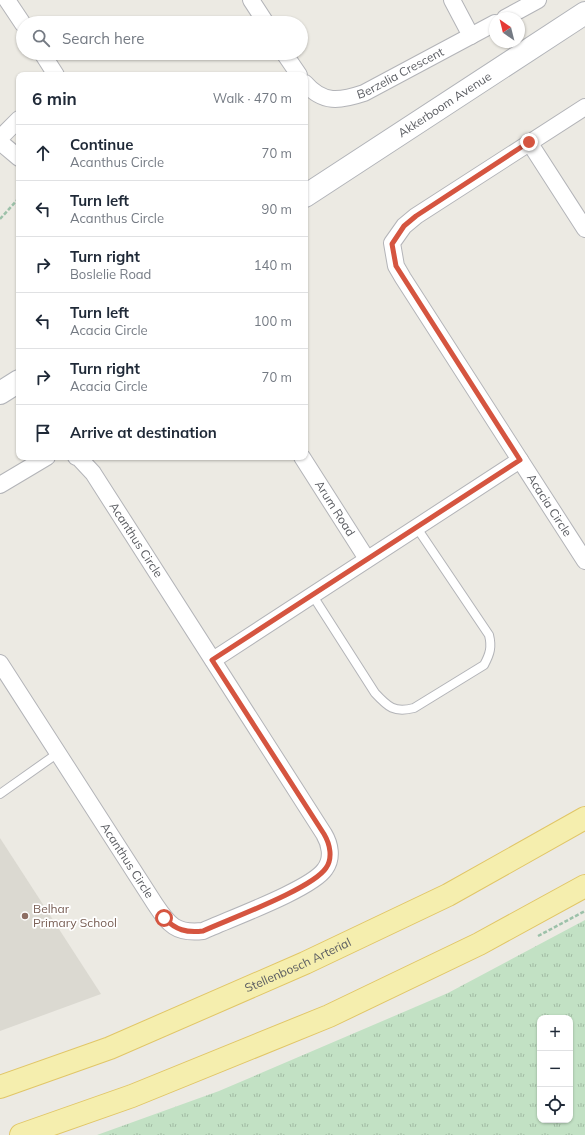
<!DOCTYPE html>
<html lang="en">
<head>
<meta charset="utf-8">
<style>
  body { margin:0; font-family:Mulish,sans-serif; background:#f6f6f7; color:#1f2937 }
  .controls { position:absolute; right:12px; bottom:12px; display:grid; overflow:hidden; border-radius:8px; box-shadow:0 1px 3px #0004 }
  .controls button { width:36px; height:36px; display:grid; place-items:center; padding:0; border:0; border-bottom:1px solid #e0e1e3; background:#fff; color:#1f2937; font:20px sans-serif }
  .compass { position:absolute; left:489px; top:12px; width:36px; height:36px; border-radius:50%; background:#fff; box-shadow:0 1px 3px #0004; rotate:325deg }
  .stop { position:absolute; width:12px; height:12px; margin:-9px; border:3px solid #d55540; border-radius:50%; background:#fff }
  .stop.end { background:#d55540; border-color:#fff; box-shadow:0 1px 4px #0008 }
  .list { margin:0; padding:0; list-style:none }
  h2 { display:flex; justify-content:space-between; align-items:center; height:52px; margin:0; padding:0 16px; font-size:17px }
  h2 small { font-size:13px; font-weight:400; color:#747a83 }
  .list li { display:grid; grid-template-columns:26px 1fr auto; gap:12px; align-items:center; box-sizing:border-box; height:56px; padding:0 16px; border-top:1px solid #e0e1e3 }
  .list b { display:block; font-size:15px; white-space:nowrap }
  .list p { margin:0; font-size:13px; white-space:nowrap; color:#747a83 }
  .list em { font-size:13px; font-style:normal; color:#747a83 }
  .icon { flex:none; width:22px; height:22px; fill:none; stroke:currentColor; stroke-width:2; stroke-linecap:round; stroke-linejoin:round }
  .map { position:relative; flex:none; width:585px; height:1135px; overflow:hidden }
  .search { position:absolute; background:#fff; box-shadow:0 1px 3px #0004; left:16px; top:16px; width:292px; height:44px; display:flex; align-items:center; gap:10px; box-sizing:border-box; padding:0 14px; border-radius:22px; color:#747a83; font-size:15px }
  .panel { position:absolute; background:#fff; box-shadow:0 1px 3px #0004; left:16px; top:72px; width:292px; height:388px; border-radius:8px }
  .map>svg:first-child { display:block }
  .education { fill:#dbd9d1 }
  .grass { fill:url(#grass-tufts); fill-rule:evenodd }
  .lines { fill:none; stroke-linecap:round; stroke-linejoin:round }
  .lane-casing { stroke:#b3b4b8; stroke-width:10 }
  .street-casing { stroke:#b3b4b8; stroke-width:18 }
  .secondary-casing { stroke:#b2b4b9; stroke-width:24 }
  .primary-casing { stroke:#e1c667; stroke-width:24 }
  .path { stroke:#9cc1a9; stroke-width:2.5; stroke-dasharray:4 2; stroke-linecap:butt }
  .lane { stroke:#fff; stroke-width:8 }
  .street { stroke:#fff; stroke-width:16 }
  .secondary { stroke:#fff; stroke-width:22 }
  .primary { stroke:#f5eeae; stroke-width:22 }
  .route { stroke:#d55540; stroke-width:5 }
  .education-dot { fill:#8d6e63; stroke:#fff; stroke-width:1.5 }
  .labels { text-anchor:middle; stroke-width:3.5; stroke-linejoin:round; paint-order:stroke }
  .street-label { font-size:12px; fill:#5b5d62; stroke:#fff }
  .education-label { font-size:12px; fill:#785e54; stroke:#fff; text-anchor:start }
</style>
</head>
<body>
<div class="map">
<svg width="585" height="1135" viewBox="0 0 585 1135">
  <defs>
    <pattern id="grass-tufts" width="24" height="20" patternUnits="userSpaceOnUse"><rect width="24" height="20" fill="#c2e1c4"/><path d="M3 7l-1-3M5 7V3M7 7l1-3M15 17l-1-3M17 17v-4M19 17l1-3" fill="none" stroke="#a1baa3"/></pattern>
  </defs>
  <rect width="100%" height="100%" fill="#eceae3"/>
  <polygon class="education" points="0,838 101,994 0,1031"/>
  <path class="grass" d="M585 920V1135H97L219 1091 448 993ZM540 1018H570V1120H540Z"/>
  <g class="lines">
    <g class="lane-casing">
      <g id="lane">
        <path d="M313 596 375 693C388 707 394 713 414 708L484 665C490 654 492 647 489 635L417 528"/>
        <polyline points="0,794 58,753"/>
      </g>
    </g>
    <g class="street-casing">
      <g id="street">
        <polyline points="7,0 23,24"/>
        <polyline points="251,0 266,23"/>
        <polyline points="452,0 471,36"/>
        <polyline points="505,18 538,0"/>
        <polyline points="42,53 56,75"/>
        <polyline points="284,53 299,75"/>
        <path id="s1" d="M305 83C323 104 340 101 364 93L495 23"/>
        <path id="s2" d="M585 107 416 216 404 226 392 243 396 266 403 278 585 561"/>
        <polyline points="0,138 19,119"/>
        <polyline points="0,142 19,158"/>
        <polyline points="529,142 585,229"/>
        <path id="s3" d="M302 457 367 559"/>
        <polyline points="0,485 47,457"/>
        <polyline points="213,660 520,460"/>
        <path id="s4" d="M0 663 155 904C169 925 176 934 203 931 229 919 312 889 325 869 333 858 330 844 324 834L93 473 79 458 76 457"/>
      </g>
    </g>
    <g class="secondary-casing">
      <g id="secondary">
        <path id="s5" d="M305 196 585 13"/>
        <polyline points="0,393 19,381"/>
      </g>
    </g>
    <g class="primary-casing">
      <g id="primary">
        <path id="s6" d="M0 1087 110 1048 305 963 448 895 585 818"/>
        <polyline points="21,1135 132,1096 329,1016 479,944 585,886"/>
      </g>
    </g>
    <g class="path">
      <polyline points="0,219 19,198"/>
      <polyline points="538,936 585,911"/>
    </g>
    <use href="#lane" class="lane"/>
    <use href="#street" class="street"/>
    <use href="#secondary" class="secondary"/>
    <use href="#primary" class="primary"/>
  </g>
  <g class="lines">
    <path class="route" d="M164 918C176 930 186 933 203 931 229 919 312 889 326 868 333 858 330 844 324 834L212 660 520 460 396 266 392 244 404 226 416 216 529 142"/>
  </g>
  <circle class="education-dot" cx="25" cy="916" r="4"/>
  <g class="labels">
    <g class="street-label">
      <text dy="4" stroke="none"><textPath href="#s1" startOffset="106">Berzelia Crescent</textPath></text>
      <text dy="4" stroke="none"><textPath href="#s5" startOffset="167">Akkerboom Avenue</textPath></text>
      <text dy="4" stroke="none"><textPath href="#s2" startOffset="545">Acacia Circle</textPath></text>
      <text dy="4" stroke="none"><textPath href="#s3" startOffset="61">Arum Road</textPath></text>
      <text transform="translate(136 540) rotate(57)" y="4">Acanthus Circle</text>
      <text dy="4" stroke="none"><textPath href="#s4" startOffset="235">Acanthus Circle</textPath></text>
      <text dy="4" stroke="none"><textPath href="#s6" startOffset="322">Stellenbosch Arterial</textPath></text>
    </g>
    <g class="education-label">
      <text x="33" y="913">Belhar<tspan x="33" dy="14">Primary School</tspan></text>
    </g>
  </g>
</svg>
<div class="controls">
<button>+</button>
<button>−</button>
<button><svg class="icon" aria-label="locate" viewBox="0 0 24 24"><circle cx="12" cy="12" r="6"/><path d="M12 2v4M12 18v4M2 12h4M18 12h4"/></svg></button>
</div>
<svg class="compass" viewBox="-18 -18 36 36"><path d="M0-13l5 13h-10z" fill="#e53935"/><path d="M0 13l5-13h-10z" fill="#747a83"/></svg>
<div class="stop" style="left:164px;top:918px"></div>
<div class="stop end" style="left:529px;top:142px"></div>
<div class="search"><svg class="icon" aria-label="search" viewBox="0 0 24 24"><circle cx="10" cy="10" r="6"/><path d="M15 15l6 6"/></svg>Search here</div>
<section class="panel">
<h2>6 min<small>Walk · 470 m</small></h2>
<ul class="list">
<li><svg class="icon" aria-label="ahead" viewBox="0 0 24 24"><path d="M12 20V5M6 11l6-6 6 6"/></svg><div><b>Continue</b><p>Acanthus Circle</p></div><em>70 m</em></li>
<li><svg class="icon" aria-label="left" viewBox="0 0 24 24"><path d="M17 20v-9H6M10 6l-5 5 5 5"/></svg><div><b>Turn left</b><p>Acanthus Circle</p></div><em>90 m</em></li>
<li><svg class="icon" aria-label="right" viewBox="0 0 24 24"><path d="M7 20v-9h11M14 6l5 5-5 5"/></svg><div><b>Turn right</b><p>Boslelie Road</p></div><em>140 m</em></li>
<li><svg class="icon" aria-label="left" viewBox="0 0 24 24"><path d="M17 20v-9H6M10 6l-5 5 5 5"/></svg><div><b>Turn left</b><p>Acacia Circle</p></div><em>100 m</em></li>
<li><svg class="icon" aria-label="right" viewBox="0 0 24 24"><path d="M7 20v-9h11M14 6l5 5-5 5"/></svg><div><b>Turn right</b><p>Acacia Circle</p></div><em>70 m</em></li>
<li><svg class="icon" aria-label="arrive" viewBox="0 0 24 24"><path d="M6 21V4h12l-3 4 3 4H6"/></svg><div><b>Arrive at destination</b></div></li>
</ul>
</section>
</div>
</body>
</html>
